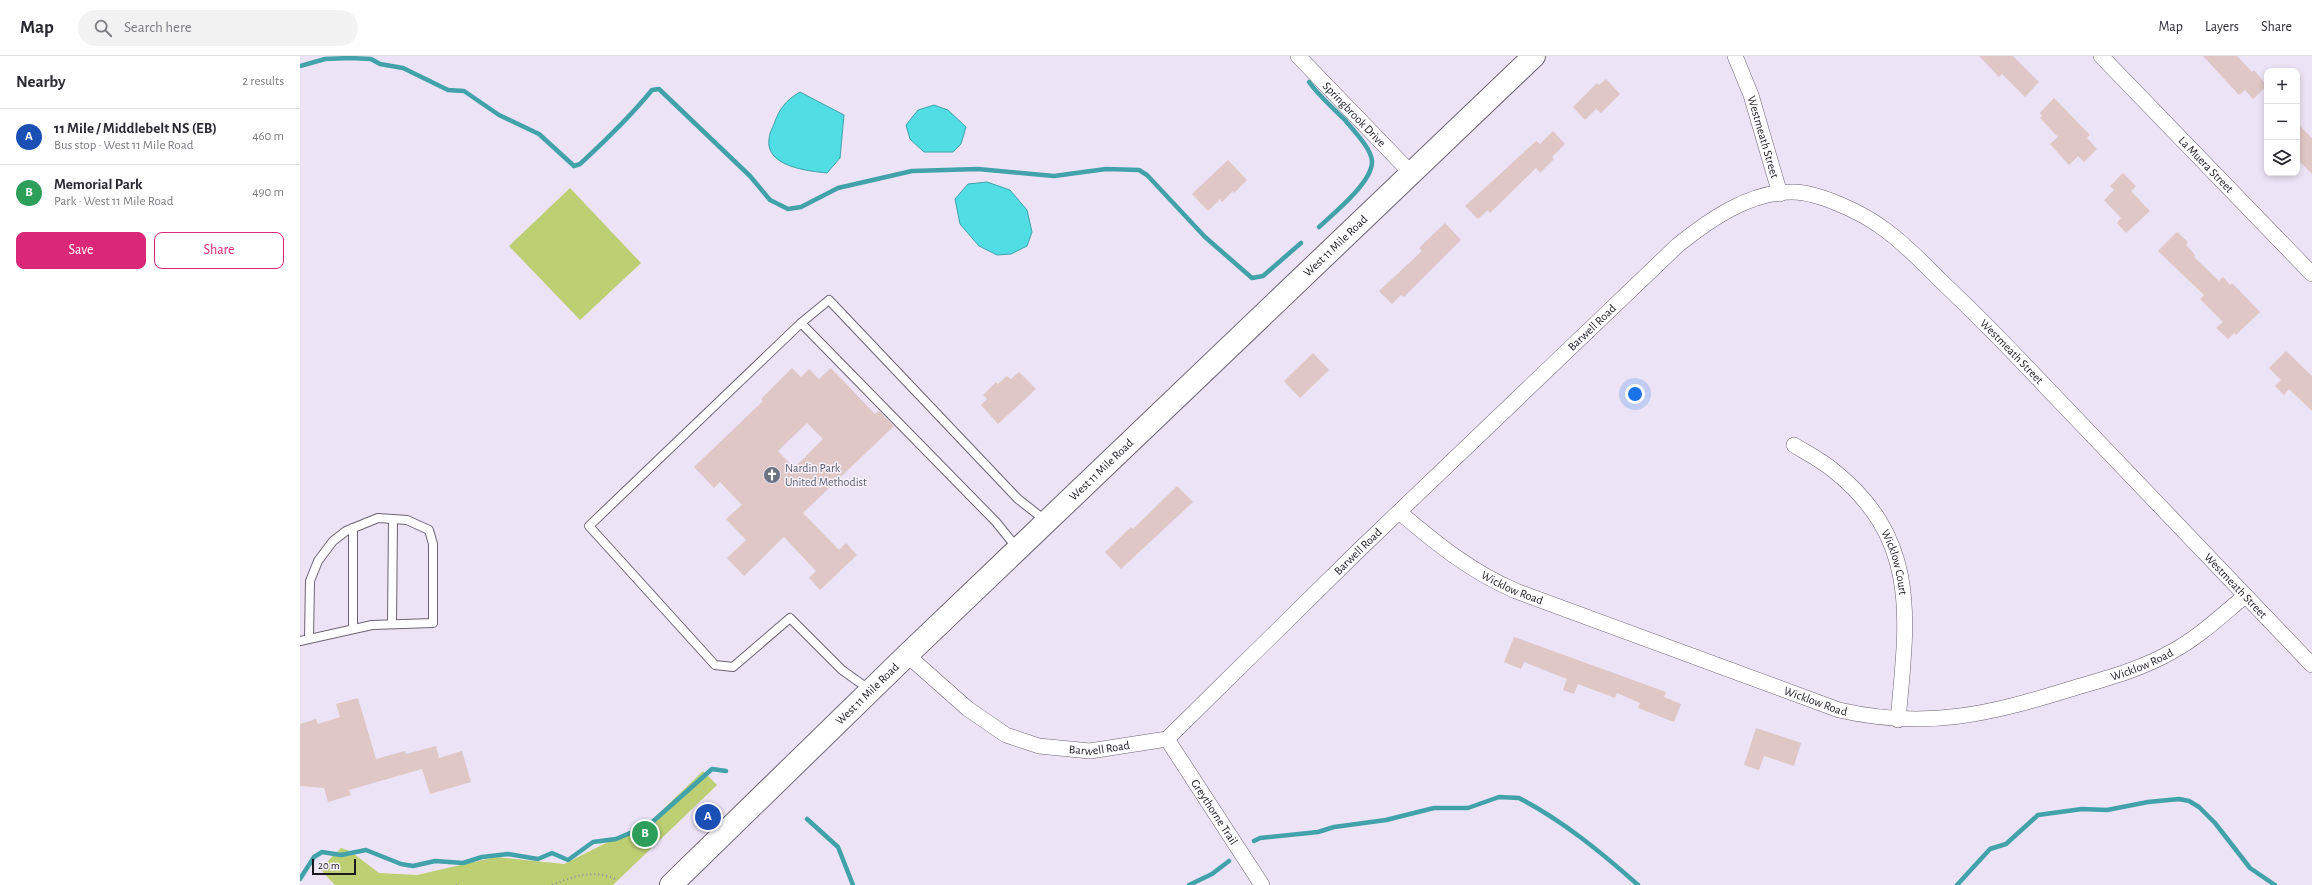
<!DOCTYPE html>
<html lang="en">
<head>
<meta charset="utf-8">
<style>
  body { margin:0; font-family:"Alegreya Sans",sans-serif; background:#f2f2f3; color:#2b2b33 }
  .controls { position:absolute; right:12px; top:12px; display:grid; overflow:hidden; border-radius:8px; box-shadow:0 2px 6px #0003 }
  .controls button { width:36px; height:36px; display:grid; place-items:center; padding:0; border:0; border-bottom:1px solid #e1e1e2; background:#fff; color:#2b2b33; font:20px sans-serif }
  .scale { position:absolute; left:12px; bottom:10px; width:44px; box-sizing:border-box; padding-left:4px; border:2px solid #1b181f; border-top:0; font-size:11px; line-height:14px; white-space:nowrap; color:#1b181f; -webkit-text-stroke:3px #f8f2fe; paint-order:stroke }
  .you { position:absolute; left:1335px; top:338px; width:14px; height:14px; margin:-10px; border:3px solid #fff; border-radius:50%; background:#1a73e8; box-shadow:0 0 0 6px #1a73e833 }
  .badge { display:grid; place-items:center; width:26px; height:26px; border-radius:50%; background:#db2777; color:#fff; font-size:13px; font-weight:700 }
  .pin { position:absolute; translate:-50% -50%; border:2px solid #fff; box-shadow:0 1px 4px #0006 }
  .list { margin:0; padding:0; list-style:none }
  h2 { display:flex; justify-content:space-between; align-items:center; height:52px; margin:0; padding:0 16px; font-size:17px }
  h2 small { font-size:13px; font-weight:400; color:#7c7c81 }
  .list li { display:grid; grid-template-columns:26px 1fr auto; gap:12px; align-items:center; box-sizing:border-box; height:56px; padding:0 16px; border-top:1px solid #e1e1e2 }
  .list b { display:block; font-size:15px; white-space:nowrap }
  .list p { margin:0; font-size:13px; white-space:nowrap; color:#7c7c81 }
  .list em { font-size:13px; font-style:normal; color:#7c7c81 }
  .actions { display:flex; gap:8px; padding:12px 16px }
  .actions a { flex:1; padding:9px 0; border:1px solid #db2777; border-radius:8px; text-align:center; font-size:14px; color:#db2777 }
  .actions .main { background:#db2777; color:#fff }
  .icon { flex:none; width:22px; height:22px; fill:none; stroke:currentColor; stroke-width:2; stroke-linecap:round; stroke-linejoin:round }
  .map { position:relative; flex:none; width:2012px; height:829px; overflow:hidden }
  header { display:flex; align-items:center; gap:24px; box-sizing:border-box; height:56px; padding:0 20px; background:#fff; border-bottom:1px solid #e1e1e2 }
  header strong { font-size:19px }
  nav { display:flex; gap:22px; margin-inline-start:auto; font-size:14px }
  .search { width:280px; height:36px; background:#f2f2f3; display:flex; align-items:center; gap:10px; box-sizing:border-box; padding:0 14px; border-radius:22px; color:#7c7c81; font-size:15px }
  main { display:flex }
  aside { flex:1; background:#fff }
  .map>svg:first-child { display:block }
  .green { fill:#bdce73 }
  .water { fill:#51dde4; stroke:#41a2a9 }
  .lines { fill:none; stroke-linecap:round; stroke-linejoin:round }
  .stream { stroke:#41a2a9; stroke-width:4.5 }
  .building { fill:#dfc7c5; fill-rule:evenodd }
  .lane-casing { stroke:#6c6474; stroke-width:10 }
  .street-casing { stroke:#6c6474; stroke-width:16 }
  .secondary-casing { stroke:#6c6474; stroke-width:24 }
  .path { stroke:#98919f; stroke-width:2.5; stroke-dasharray:1 3; stroke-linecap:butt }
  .lane { stroke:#fff; stroke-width:8 }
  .street { stroke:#fff; stroke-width:15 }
  .secondary { stroke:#fff; stroke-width:22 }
  .labels { text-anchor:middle; stroke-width:3; stroke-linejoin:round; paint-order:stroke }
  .street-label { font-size:12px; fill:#1b181f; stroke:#f8f2fe }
  .worship-label { font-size:12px; fill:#5b616d; stroke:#f8f2fe; text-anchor:start }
</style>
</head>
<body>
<header>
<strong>Map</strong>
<div class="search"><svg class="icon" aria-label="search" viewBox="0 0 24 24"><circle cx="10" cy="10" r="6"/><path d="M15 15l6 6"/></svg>Search here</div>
<nav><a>Map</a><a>Layers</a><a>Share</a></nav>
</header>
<main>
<aside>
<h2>Nearby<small>2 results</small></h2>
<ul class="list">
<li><span class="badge" style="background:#1a4fb4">A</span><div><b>11 Mile / Middlebelt NS (EB)</b><p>Bus stop · West 11 Mile Road</p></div><em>460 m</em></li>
<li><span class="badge" style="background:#2e9e5b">B</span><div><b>Memorial Park</b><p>Park · West 11 Mile Road</p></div><em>490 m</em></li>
</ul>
<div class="actions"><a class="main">Save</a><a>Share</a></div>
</aside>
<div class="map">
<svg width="2012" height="829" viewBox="0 0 2012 829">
  <rect width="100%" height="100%" fill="#ece3f6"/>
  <g class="green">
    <polygon points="270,132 341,207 280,264 209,190"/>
    <polygon points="403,715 417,729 313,829 35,829 20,813 41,792 50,795 79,817 117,819 196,801 264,808 352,764"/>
  </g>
  <g class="water">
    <path d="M500 36 544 59 540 102 527 117C509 115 465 111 469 83 469 78 472 73 474 68 479 53 486 44 500 36Z"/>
    <polygon points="634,49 648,54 666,71 661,88 653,96 624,96 610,83 606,69 618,54"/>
    <polygon points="687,126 710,134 727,154 732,176 727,190 711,198 697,199 679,190 660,168 655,143 668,128"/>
  </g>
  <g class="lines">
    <g class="stream">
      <path d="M0 10 25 3 49 2 71 3 80 8 103 12 148 34 164 35 199 59 239 78 274 110 280 108C306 84 330 61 352 34L359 33 450 120 470 144 488 153 501 151 538 132 612 115 678 113 754 120 806 113 839 114 847 119 905 181 952 222 963 220 1001 187"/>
      <path d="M1009 26C1019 40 1033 52 1045 64 1053 74 1071 92 1072 105 1073 126 1033 158 1019 171"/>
      <polyline points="507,763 538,791 553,829"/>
      <path d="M954 785 960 782 1018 776 1034 771 1086 764 1134 752H1168L1199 741 1219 742C1263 765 1301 796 1338 829"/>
      <polyline points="0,823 14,801 22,796 41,799 66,794 101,808 113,810 135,805 163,807 182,801 208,798 238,803 252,797 268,804 293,786 316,783 349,769 412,713 426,715"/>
      <polyline points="889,829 912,818 929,805"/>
      <polyline points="1657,829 1690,793 1706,788 1738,759 1782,753 1807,754 1848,746 1879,743 1889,745 1899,751 1915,767 1950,812 1975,829"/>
    </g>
  </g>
  <g class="building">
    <polygon points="1679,0 1713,0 1739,26 1725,41 1702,18 1699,21"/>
    <polygon points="1903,0 1937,0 1952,16 1954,14 1967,30 1953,43 1945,34 1939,39"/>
    <polygon points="1306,23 1320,38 1301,57 1296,53 1285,64 1273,51 1297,27 1299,29"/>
    <polygon points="1754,42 1790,79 1787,82 1797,93 1784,106 1778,100 1769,109 1750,88 1758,81 1740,62 1742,60 1740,57"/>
    <polygon points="1997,67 2012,82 2012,118 1997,103"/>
    <polygon points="1253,75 1265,88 1252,101 1254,103 1240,117 1236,112 1190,157 1188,154 1178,163 1165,150 1236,85 1240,88"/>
    <polygon points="928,104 947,124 934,137 933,135 922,146 920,143 908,155 892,138"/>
    <polygon points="1823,117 1836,130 1831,135 1850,155 1826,177 1817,167 1821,162 1804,144 1814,134 1810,130"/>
    <polygon points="1145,167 1161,184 1104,241 1101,239 1092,248 1079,235 1122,195 1119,192"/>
    <polygon points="1877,176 1888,186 1886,189 1895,199 1894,201 1919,225 1923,221 1930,229 1932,227 1960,256 1936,279 1934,277 1928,283 1916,272 1923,266 1900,243 1904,239 1858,195"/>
    <polygon points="1986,295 2012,320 2012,355 1989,333 1984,339 1975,330 1981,324 1969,312"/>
    <polygon points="1013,297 1029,314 1000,342 984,325"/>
    <path d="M492 312 501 321 509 313 519 323 531 312 575 358 579 355 594 370 503 457 539 494 546 487 557 499 520 534 509 522 516 515 484 481 444 520 427 502 446 484 426 463 442 449 420 426 414 432 394 411 463 345 461 343ZM507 367 523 383 494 412 478 395Z"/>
    <polygon points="719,316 736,333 698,368 681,349 687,343 683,339 696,326 698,328 707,320 711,323"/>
    <polygon points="877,430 893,446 821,513 805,496 831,471 833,473"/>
    <polygon points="1214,581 1366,636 1364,641 1381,648 1374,666 1338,652 1340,647 1317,637 1315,642 1278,628 1274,638 1263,634 1267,623 1224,606 1221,613 1204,606"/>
    <polygon points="58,642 76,703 105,695 106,698 136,690 139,702 162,695 171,726 130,738 122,713 49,734 51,739 28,746 24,732 0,730 0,668 16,663 18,668 40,661 36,648"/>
    <polygon points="1456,672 1501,687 1494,710 1464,700 1459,714 1444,709"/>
  </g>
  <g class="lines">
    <g class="lane-casing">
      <g id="lane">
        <polyline points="501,267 696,466 717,492"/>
        <polyline points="53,472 53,572"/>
        <polyline points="92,568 93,463"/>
        <polyline points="0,585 72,569 133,567 133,488 129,474 107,464 78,462 46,475 33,485 18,505 10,525 9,582"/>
        <polyline points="570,634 542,614 490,562 433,611 415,609 289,470 501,267 529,244 718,443 746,465"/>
      </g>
    </g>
    <g class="street-casing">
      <g id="street">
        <path id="s1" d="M998 0 1111 117"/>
        <path id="s2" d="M1435 0 1451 39 1480 138"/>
        <path id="s3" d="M1801 0 2012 218"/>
        <path id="s4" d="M1494 389C1507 397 1521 404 1533 414 1621 484 1607 564 1598 664"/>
        <path id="s5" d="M1099 456C1137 488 1170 515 1216 535L1539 654C1627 674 1690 658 1774 632 1808 622 1842 613 1873 595 1899 581 1922 559 1945 540"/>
        <path id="s6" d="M607 599 668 653 706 679 739 690 790 695 867 683 1059 494 1378 189C1409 164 1449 136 1491 136 1517 135 1563 157 1584 173 1604 187 1622 206 1640 224 1677 259 1712 295 1747 332 1835 424 1923 517 2012 609"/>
        <path id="s7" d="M867 683 962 829"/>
      </g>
    </g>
    <g class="secondary-casing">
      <g id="secondary">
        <path id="s8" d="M371 829 607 599 1234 0"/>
      </g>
    </g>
    <g class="path">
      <polyline points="156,829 157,829"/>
      <path d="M252 829C274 820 293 813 315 823"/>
    </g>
    <use href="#lane" class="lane"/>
    <use href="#street" class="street"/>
    <use href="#secondary" class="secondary"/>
  </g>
  <defs>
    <g id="church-disc" transform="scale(0.9)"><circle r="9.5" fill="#6b7280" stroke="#f8f2fe"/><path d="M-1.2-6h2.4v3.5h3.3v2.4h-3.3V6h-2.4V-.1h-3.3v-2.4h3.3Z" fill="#fff"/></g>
  </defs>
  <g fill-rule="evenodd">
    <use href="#church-disc" x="472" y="419"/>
  </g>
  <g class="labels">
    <g class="street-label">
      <text dy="4" stroke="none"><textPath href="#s1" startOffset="81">Springbrook Drive</textPath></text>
      <text dy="4" stroke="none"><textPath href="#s2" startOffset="86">Westmeath Street</textPath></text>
      <text dy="4" stroke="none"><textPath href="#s3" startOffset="151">La Muera Street</textPath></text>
      <text dy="4" stroke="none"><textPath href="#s8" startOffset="922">West 11 Mile Road</textPath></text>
      <text dy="4" stroke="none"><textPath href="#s6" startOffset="883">Barwell Road</textPath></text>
      <text dy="4" stroke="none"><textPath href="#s6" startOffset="1408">Westmeath Street</textPath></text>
      <text dy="4" stroke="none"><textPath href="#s8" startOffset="598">West 11 Mile Road</textPath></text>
      <text dy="4" stroke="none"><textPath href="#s6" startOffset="559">Barwell Road</textPath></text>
      <text dy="4" stroke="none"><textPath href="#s4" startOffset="160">Wicklow Court</textPath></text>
      <text dy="4" stroke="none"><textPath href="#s6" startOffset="1732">Westmeath Street</textPath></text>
      <text dy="4" stroke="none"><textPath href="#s5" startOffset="137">Wicklow Road</textPath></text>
      <text dy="4" stroke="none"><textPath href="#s5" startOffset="797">Wicklow Road</textPath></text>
      <text dy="4" stroke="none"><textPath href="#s8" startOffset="274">West 11 Mile Road</textPath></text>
      <text dy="4" stroke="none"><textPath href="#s5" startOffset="461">Wicklow Road</textPath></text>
      <text dy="4" stroke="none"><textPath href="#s6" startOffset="223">Barwell Road</textPath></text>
      <text dy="4" stroke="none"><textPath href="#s7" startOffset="87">Greythorne Trail</textPath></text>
    </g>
    <g class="worship-label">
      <text x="485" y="416">Nardin Park<tspan x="485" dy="14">United Methodist</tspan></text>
    </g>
  </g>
</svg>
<div class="controls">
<button>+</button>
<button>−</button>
<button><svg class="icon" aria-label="layers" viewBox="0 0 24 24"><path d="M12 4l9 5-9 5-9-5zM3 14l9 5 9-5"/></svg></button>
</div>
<div class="scale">20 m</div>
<div class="you"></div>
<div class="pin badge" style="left:408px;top:761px;background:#1a4fb4">A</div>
<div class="pin badge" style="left:345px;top:778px;background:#2e9e5b">B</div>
</div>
</main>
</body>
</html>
